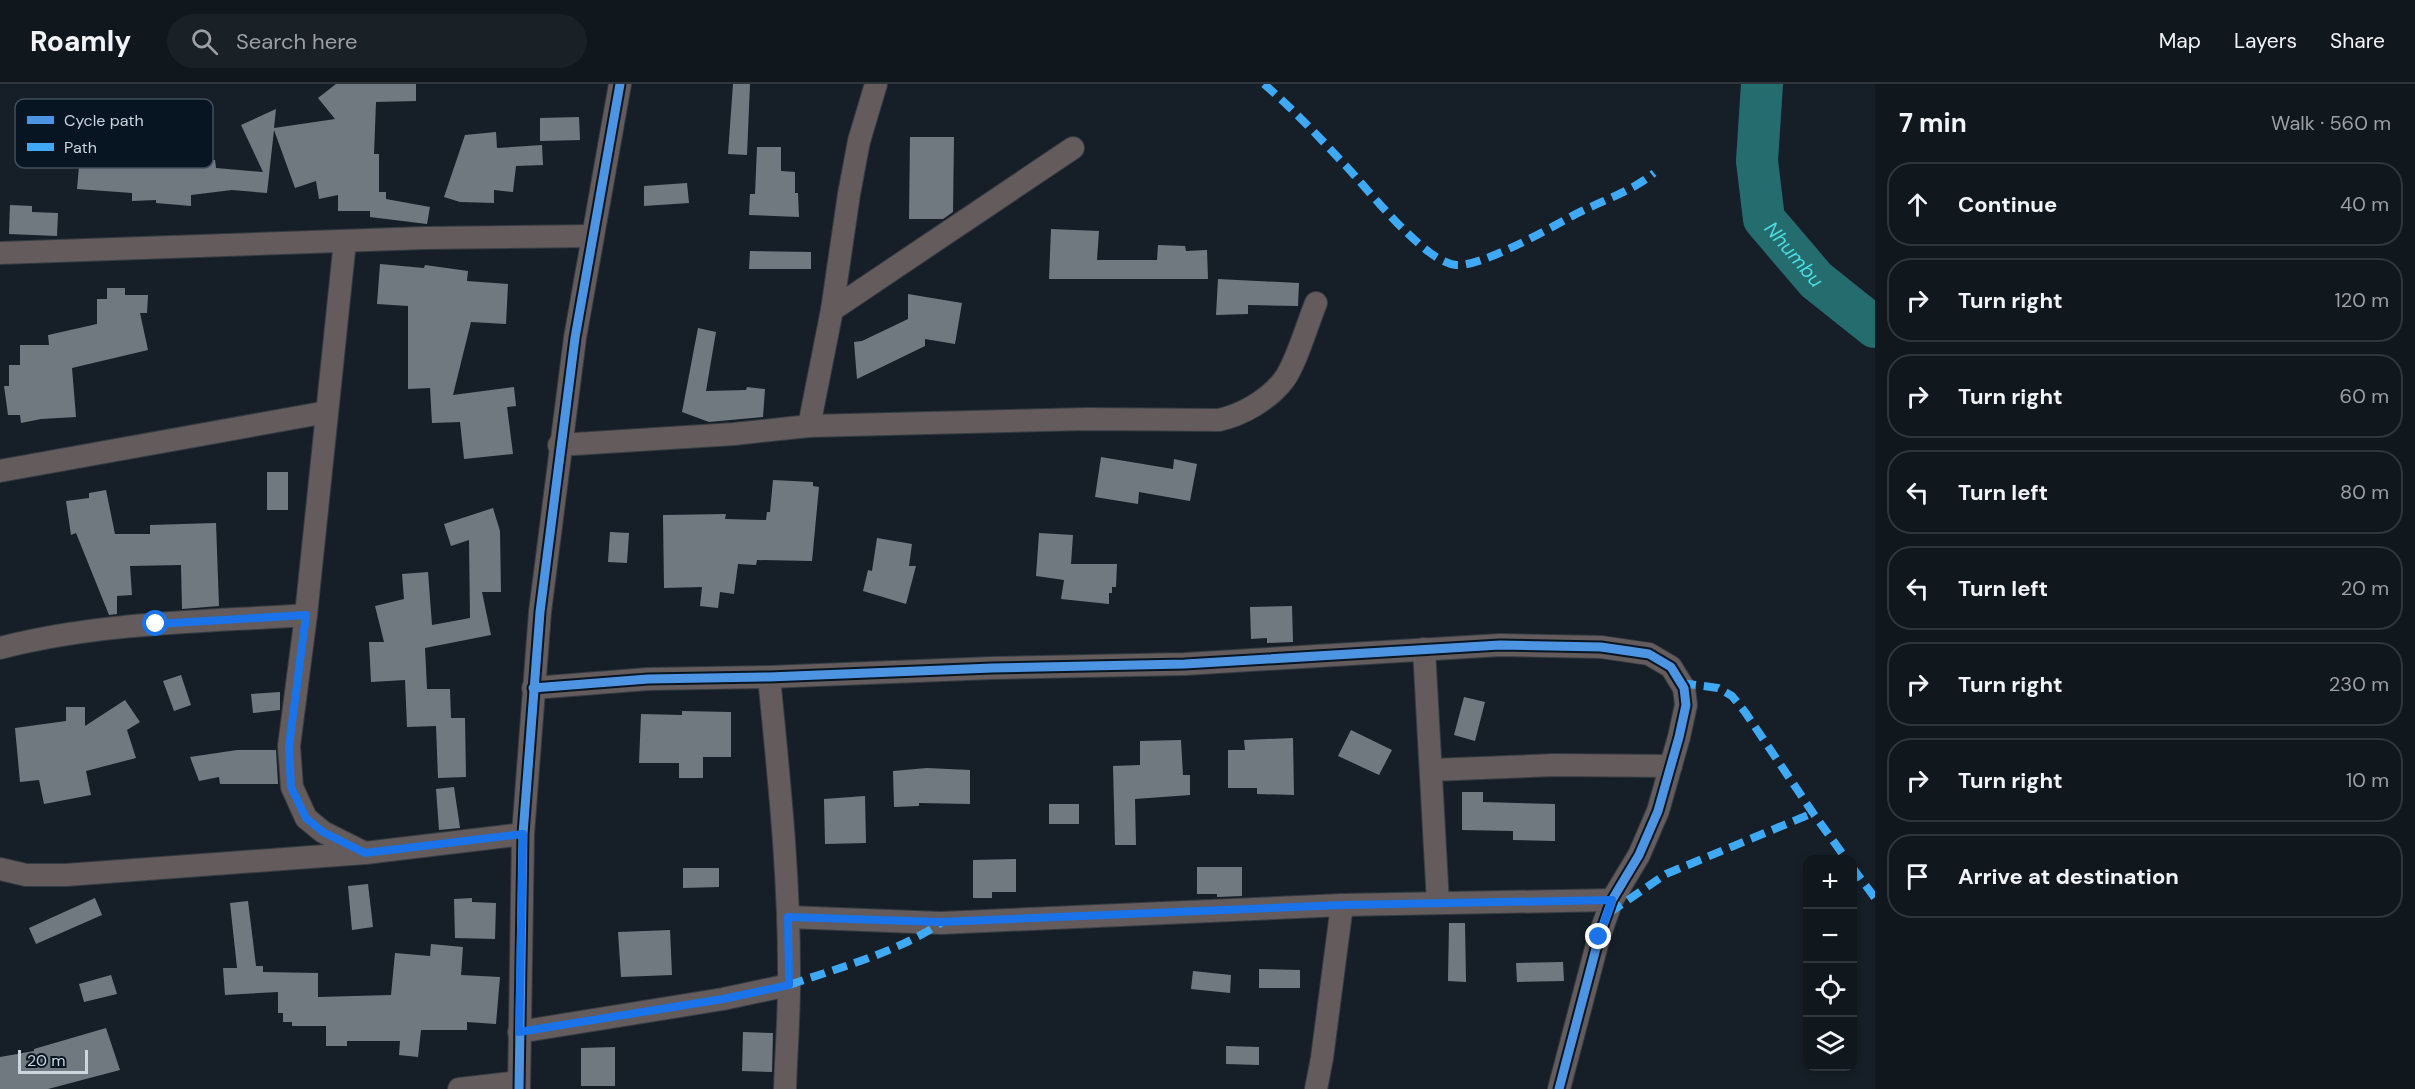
<!DOCTYPE html>
<html lang="en">
<head>
<meta charset="utf-8">
<style>
  body { margin:0; font-family:"DM Sans",sans-serif; background:#192026; color:#f1f3f6 }
  .controls { position:absolute; right:18px; bottom:18px; display:grid; overflow:hidden; border-radius:12px; box-shadow:0 3px 9px #0003 }
  .controls button { width:54px; height:54px; display:grid; place-items:center; padding:0; border:0; border-bottom:2px solid #30363b; background:#10171d; color:#f1f3f6; font:30px sans-serif }
  .scale { position:absolute; left:18px; bottom:15px; width:70px; box-sizing:border-box; padding-left:6px; border:3px solid #cbd5de; border-top:0; font-size:16px; line-height:21px; white-space:nowrap; color:#cbd5de; -webkit-text-stroke:4px #071523; paint-order:stroke }
  .stop { position:absolute; width:18px; height:18px; margin:-14px; border:4px solid #1a73e8; border-radius:50%; background:#fff }
  .stop.end { background:#1a73e8; border-color:#fff; box-shadow:0 2px 6px #0008 }
  .list { margin:0; padding:0; list-style:none }
  h2 { display:flex; justify-content:space-between; align-items:center; height:78px; margin:0; padding:0 24px; font-size:26px }
  h2 small { font-size:20px; font-weight:400; color:#9c9fa4 }
  .list li { display:grid; grid-template-columns:39px 1fr auto; gap:18px; align-items:center; box-sizing:border-box; height:84px; margin:0 12px 12px; padding:0 12px; border:2px solid #30363b; border-radius:24px }
  .list b { display:block; font-size:22px; white-space:nowrap }
  .list em { font-size:20px; font-style:normal; color:#9c9fa4 }
  .icon { flex:none; width:33px; height:33px; fill:none; stroke:currentColor; stroke-width:2; stroke-linecap:round; stroke-linejoin:round }
  .map { position:relative; flex:none; width:1875px; height:1005px; overflow:hidden }
  header { display:flex; align-items:center; gap:36px; box-sizing:border-box; height:84px; padding:0 30px; background:#10171d; border-bottom:2px solid #30363b }
  header strong { font-size:28px }
  nav { display:flex; gap:33px; margin-inline-start:auto; font-size:21px }
  .search { width:420px; height:54px; background:#192026; display:flex; align-items:center; gap:15px; box-sizing:border-box; padding:0 21px; border-radius:33px; color:#9c9fa4; font-size:22px }
  main { display:flex }
  aside { flex:1; background:#10171d }
  .map>svg:first-child { display:block }
  .lines { fill:none; stroke-linecap:round; stroke-linejoin:round }
  .river { stroke:#256c6f; stroke-width:42 }
  .building { fill:#717980 }
  .minor-casing { stroke:#353c43; stroke-width:24 }
  .minor { stroke:#635b5c; stroke-width:22 }
  .quiet { stroke:#3fa9f5; stroke-width:8; stroke-dasharray:15 8; stroke-linecap:butt }
  .cycleway-casing { stroke:#071523; stroke-width:13 }
  .cycleway { stroke:#4d94e3; stroke-width:9 }
  .route { stroke:#1a73e8; stroke-width:8 }
  .labels { text-anchor:middle; stroke-width:6; stroke-linejoin:round; paint-order:stroke }
  .water-label { font-size:20px; font-style:italic; fill:#49dde2; stroke:#071523 }
  .key { fill:#071523; stroke:#424f5b; stroke-width:1.5 }
  .key-label { font-size:16px; fill:#cbd5de }
</style>
</head>
<body>
<header>
<strong>Roamly</strong>
<div class="search"><svg class="icon" aria-label="search" viewBox="0 0 24 24"><circle cx="10" cy="10" r="6"/><path d="M15 15l6 6"/></svg>Search here</div>
<nav><a>Map</a><a>Layers</a><a>Share</a></nav>
</header>
<main>
<div class="map">
<svg width="1875" height="1005" viewBox="0 0 1875 1005">
  <rect width="100%" height="100%" fill="#161f27"/>
  <g class="lines">
    <path class="river" id="s1" d="M1762 0 1757 77 1764 135 1816 196 1875 243"/>
  </g>
  <g class="building">
    <polygon points="336,0 416,0 416,17 376,18 374,70 379,70 379,108 386,108 386,115 430,123 427,140 370,133 370,127 338,127 338,111 319,115 316,97 295,104 274,46 267,109 232,106 191,111 191,122 156,119 156,116 132,117 132,109 77,105 81,59 40,52 41,38 141,46 142,41 173,45 168,80 215,76 216,84 263,88 241,41 276,25 274,44 335,35 318,14"/>
    <polygon points="733,0 750,0 747,71 728,70"/>
    <polygon points="579,33 580,56 540,57 540,34"/>
    <polygon points="496,48 497,64 542,61 543,81 516,82 513,108 494,106 494,119 460,118 444,113 465,51"/>
    <polygon points="910,53 954,53 953,128 943,135 909,135"/>
    <polygon points="757,63 781,63 781,87 795,88 795,109 798,109 799,133 749,131 750,110 755,110"/>
    <polygon points="687,99 689,119 644,122 644,102"/>
    <polygon points="10,121 32,122 32,128 58,129 57,152 9,150"/>
    <polygon points="1051,145 1099,147 1097,176 1157,176 1158,161 1185,162 1186,167 1207,166 1208,195 1049,195"/>
    <polygon points="750,167 811,168 811,185 749,185"/>
    <polygon points="380,180 424,184 425,181 468,187 467,197 508,200 506,240 471,238 453,311 514,303 516,322 507,323 513,370 464,375 460,338 432,339 430,304 408,305 408,222 377,220"/>
    <polygon points="1218,195 1299,199 1298,222 1248,221 1248,230 1216,231"/>
    <polygon points="107,204 125,204 125,211 148,211 147,229 140,229 148,266 72,284 76,333 41,335 21,339 20,331 8,331 4,302 9,302 9,281 20,281 20,261 49,261 48,251 97,240 97,215 107,215"/>
    <polygon points="908,210 962,219 955,260 925,255 925,262 857,295 854,258 862,257 908,235"/>
    <polygon points="698,244 716,248 706,307 746,306 747,303 765,305 763,333 709,338 682,328"/>
    <polygon points="1101,373 1173,385 1174,375 1197,380 1190,417 1139,408 1138,420 1095,413"/>
    <rect x="267" y="388" width="21" height="38"/>
    <polygon points="773,396 813,398 813,402 819,403 812,477 757,476 756,481 738,480 734,510 720,508 718,524 700,522 702,503 664,504 663,431 726,430 725,435 766,436 767,428 770,428"/>
    <polygon points="106,406 115,450 150,450 150,441 216,439 219,522 182,525 181,481 130,482 132,511 117,512 117,530 109,531 76,449 71,451 66,417 89,414 89,409"/>
    <polygon points="493,424 500,447 501,508 482,508 491,551 425,564 427,605 450,605 451,634 465,634 466,693 438,694 436,642 407,643 405,596 371,598 369,558 384,558 375,522 404,515 402,490 428,488 432,541 470,534 469,456 451,462 444,440"/>
    <polygon points="610,448 629,449 627,479 608,478"/>
    <polygon points="1039,449 1073,451 1071,480 1117,480 1116,503 1112,503 1112,509 1109,509 1109,520 1061,515 1064,496 1036,492"/>
    <polygon points="877,454 912,460 909,482 916,482 906,520 863,507 868,486 872,487"/>
    <polygon points="1292,522 1293,558 1267,559 1267,554 1251,555 1250,523"/>
    <polygon points="181,591 191,621 174,627 163,597"/>
    <polygon points="280,608 280,626 253,629 251,610"/>
    <polygon points="1464,613 1485,618 1475,657 1454,651"/>
    <polygon points="125,616 140,638 127,646 136,674 86,687 91,711 44,720 39,696 20,698 15,644 66,637 66,623 85,623 85,642"/>
    <polygon points="682,627 731,628 731,673 703,673 703,694 679,694 679,679 639,679 641,630 682,631"/>
    <polygon points="1351,646 1392,666 1379,691 1338,672"/>
    <polygon points="1293,654 1294,711 1257,710 1257,704 1228,704 1228,666 1245,666 1244,656"/>
    <polygon points="1181,656 1183,691 1190,691 1190,711 1135,715 1136,761 1115,761 1113,682 1140,681 1140,657"/>
    <polygon points="237,666 276,666 278,700 220,700 219,693 199,697 190,673"/>
    <polygon points="927,684 970,686 970,720 919,719 919,722 894,723 893,687"/>
    <polygon points="454,703 460,744 439,746 436,705"/>
    <polygon points="1462,708 1483,708 1483,718 1555,720 1555,757 1513,756 1513,747 1462,746"/>
    <polygon points="865,712 866,759 825,760 824,715"/>
    <rect x="1049" y="720" width="30" height="20"/>
    <polygon points="1016,775 1016,808 992,808 992,814 973,814 973,776"/>
    <polygon points="1197,783 1242,783 1242,812 1217,813 1217,810 1197,810"/>
    <polygon points="683,784 719,784 719,803 683,804"/>
    <polygon points="368,800 373,843 352,846 348,802"/>
    <polygon points="95,814 102,831 36,860 29,844"/>
    <polygon points="472,814 472,818 496,819 495,855 455,854 454,815"/>
    <polygon points="248,817 256,882 263,882 263,888 318,889 318,913 391,911 395,869 430,872 431,860 463,863 461,891 500,893 496,940 467,938 467,946 421,946 418,973 399,971 400,957 347,957 347,962 326,962 326,942 292,942 292,938 283,938 283,929 278,929 278,908 225,911 223,884 237,884 230,819"/>
    <polygon points="1449,839 1465,839 1466,898 1448,897"/>
    <polygon points="670,846 672,891 621,893 618,848"/>
    <polygon points="1563,878 1564,897 1517,898 1516,879"/>
    <polygon points="1259,885 1300,886 1300,904 1259,904"/>
    <polygon points="1193,887 1231,891 1230,909 1191,905"/>
    <polygon points="111,891 117,910 84,918 79,900"/>
    <polygon points="106,944 120,986 48,1005 0,1005 0,973 34,967 34,965"/>
    <polygon points="743,948 773,949 772,988 742,987"/>
    <polygon points="1226,962 1259,963 1259,981 1226,980"/>
    <polygon points="615,963 615,1002 581,1002 581,964"/>
  </g>
  <g class="lines">
    <g class="minor-casing">
      <g id="minor">
        <polyline points="345,157 306,531 289,662 292,703 306,734 323,748 365,769"/>
        <polyline points="0,169 424,154 592,152"/>
        <polyline points="832,226 1073,64"/>
        <polyline points="809,342 832,226 849,110 859,57 876,0"/>
        <path d="M559 361 734 350 809 342 1087 335 1219 336C1242 331 1268 316 1283 297 1295 283 1308 238 1316 219"/>
        <polyline points="0,387 327,328"/>
        <path d="M0 564C100 538 204 538 306 531"/>
        <polyline points="1424,565 1438,819"/>
        <path d="M769 593C779 695 790 797 789 900 789 935 786 970 785 1005"/>
        <polyline points="533,604 648,595 769,593 992,584 1185,580 1500,561 1601,563 1649,570 1671,583 1684,604 1686,621 1679,653 1658,727 1639,771 1612,816 1599,853 1559,1005"/>
        <polyline points="1432,686 1554,681 1671,682"/>
        <polyline points="0,785 26,791 66,791 365,769 523,750"/>
        <polyline points="788,833 941,839 1342,821 1612,816"/>
        <polyline points="519,948 723,915 789,901"/>
        <polyline points="459,1005 519,998"/>
        <polyline points="519,1005 523,750 540,528 575,254 620,0"/>
        <polyline points="1316,1005 1322,974 1342,821"/>
      </g>
    </g>
    <use href="#minor" class="minor"/>
    <g class="quiet">
      <path d="M1264 0C1293 25 1319 53 1345 81 1368 105 1424 178 1456 181 1480 183 1543 148 1565 136 1594 119 1628 110 1654 89"/>
      <polyline points="1681,599 1718,604 1732,612 1745,628 1813,729 1847,776"/>
      <polyline points="1852,783 1875,814"/>
      <polyline points="1609,829 1666,790 1813,729"/>
      <path d="M789 901C841 883 895 869 941 839"/>
    </g>
    <g class="cycleway-casing">
      <g id="cycleway">
        <polyline points="533,604 648,595 769,593 992,584 1185,580 1500,561 1601,563 1649,570 1671,583 1684,604 1686,621 1679,653 1658,727 1639,771 1612,816 1599,853 1559,1005"/>
        <polyline points="519,1005 523,750 540,528 575,254 620,0"/>
      </g>
    </g>
    <use href="#cycleway" class="cycleway"/>
  </g>
  <g class="lines">
    <polyline class="route" points="156,540 306,531 289,662 291,703 306,734 323,748 365,769 523,750 519,948 723,915 789,901 788,833 941,838 1342,821 1612,816 1599,853"/>
  </g>
  <g class="labels">
    <g class="water-label">
      <text dy="7" stroke="none"><textPath href="#s1" startOffset="182">Nhumbu</textPath></text>
    </g>
  </g>
  <rect x="15" y="15" width="198" height="69" rx="9" class="key"/>
  <rect x="27" y="32" width="27" height="8" fill="#4d94e3"/>
  <rect x="27" y="59" width="27" height="8" fill="#3fa9f5"/>
  <g class="key-label">
    <text x="64" y="42">Cycle path</text>
    <text x="64" y="69">Path</text>
  </g>
</svg>
<div class="controls">
<button>+</button>
<button>−</button>
<button><svg class="icon" aria-label="locate" viewBox="0 0 24 24"><circle cx="12" cy="12" r="6"/><path d="M12 2v4M12 18v4M2 12h4M18 12h4"/></svg></button>
<button><svg class="icon" aria-label="layers" viewBox="0 0 24 24"><path d="M12 4l9 5-9 5-9-5zM3 14l9 5 9-5"/></svg></button>
</div>
<div class="scale">20 m</div>
<div class="stop" style="left:156px;top:540px"></div>
<div class="stop end" style="left:1599px;top:853px"></div>
</div>
<aside>
<h2>7 min<small>Walk · 560 m</small></h2>
<ul class="list">
<li><svg class="icon" aria-label="ahead" viewBox="0 0 24 24"><path d="M12 20V5M6 11l6-6 6 6"/></svg><div><b>Continue</b></div><em>40 m</em></li>
<li><svg class="icon" aria-label="right" viewBox="0 0 24 24"><path d="M7 20v-9h11M14 6l5 5-5 5"/></svg><div><b>Turn right</b></div><em>120 m</em></li>
<li><svg class="icon" aria-label="right" viewBox="0 0 24 24"><path d="M7 20v-9h11M14 6l5 5-5 5"/></svg><div><b>Turn right</b></div><em>60 m</em></li>
<li><svg class="icon" aria-label="left" viewBox="0 0 24 24"><path d="M17 20v-9H6M10 6l-5 5 5 5"/></svg><div><b>Turn left</b></div><em>80 m</em></li>
<li><svg class="icon" aria-label="left" viewBox="0 0 24 24"><path d="M17 20v-9H6M10 6l-5 5 5 5"/></svg><div><b>Turn left</b></div><em>20 m</em></li>
<li><svg class="icon" aria-label="right" viewBox="0 0 24 24"><path d="M7 20v-9h11M14 6l5 5-5 5"/></svg><div><b>Turn right</b></div><em>230 m</em></li>
<li><svg class="icon" aria-label="right" viewBox="0 0 24 24"><path d="M7 20v-9h11M14 6l5 5-5 5"/></svg><div><b>Turn right</b></div><em>10 m</em></li>
<li><svg class="icon" aria-label="arrive" viewBox="0 0 24 24"><path d="M6 21V4h12l-3 4 3 4H6"/></svg><div><b>Arrive at destination</b></div></li>
</ul>
</aside>
</main>
</body>
</html>
